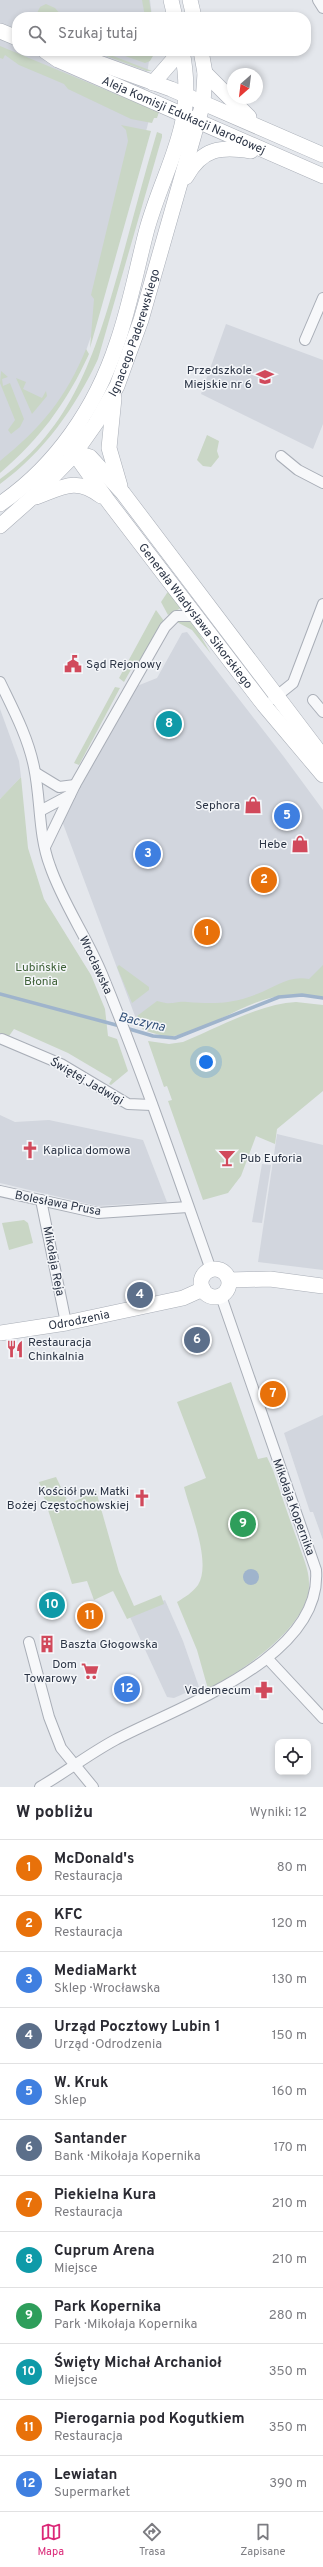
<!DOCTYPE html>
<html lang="pl">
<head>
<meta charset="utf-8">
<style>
  body { margin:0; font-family:Overpass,sans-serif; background:#f2f2f3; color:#2b2b33 }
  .controls { position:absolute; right:12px; bottom:12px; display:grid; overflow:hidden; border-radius:8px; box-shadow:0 2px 6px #0003 }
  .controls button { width:36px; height:36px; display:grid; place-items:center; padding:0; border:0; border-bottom:1px solid #e1e1e2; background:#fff; color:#2b2b33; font:20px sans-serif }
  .compass { position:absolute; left:227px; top:68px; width:36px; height:36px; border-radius:50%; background:#fff; box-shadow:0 2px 6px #0003; rotate:208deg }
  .you { position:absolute; left:206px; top:1062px; width:14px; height:14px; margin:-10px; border:3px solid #fff; border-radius:50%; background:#1a73e8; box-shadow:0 0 0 6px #1a73e833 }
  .badge { display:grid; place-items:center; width:26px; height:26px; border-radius:50%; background:#db2777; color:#fff; font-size:13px; font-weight:700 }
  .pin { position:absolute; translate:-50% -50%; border:2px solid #fff; box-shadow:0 1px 4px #0006 }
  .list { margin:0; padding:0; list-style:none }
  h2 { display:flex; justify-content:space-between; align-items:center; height:52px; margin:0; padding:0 16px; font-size:17px }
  h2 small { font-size:13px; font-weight:400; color:#7c7c81 }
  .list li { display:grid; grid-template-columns:26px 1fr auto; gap:12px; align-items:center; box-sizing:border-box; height:56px; padding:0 16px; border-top:1px solid #e1e1e2 }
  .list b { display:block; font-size:15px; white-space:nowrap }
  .list p { margin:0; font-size:13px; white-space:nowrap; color:#7c7c81 }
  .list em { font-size:13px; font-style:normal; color:#7c7c81 }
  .icon { flex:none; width:22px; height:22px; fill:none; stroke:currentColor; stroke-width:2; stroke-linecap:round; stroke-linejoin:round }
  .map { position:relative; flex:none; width:323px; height:1787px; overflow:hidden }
  .search { position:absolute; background:#fff; box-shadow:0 2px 6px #0003; left:12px; right:12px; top:12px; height:44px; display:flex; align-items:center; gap:10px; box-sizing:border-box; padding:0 14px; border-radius:16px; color:#7c7c81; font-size:15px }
  .sheet { height:724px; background:#fff }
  nav { display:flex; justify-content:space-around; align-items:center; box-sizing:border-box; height:56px; border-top:1px solid #e1e1e2; background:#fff; font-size:11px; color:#7c7c81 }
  nav a { display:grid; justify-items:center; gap:2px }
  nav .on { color:#db2777 }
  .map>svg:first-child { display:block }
  .built { fill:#d2d6de }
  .green { fill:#c9d6c5 }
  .water { fill:#9fb4cc }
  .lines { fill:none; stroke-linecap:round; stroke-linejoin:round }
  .stream { stroke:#9fb4cc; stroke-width:3.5 }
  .street-casing { stroke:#a9aeb7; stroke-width:12 }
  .secondary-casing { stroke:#a9aeb7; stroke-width:16 }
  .street { stroke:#f7f8fa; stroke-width:10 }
  .secondary { stroke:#fff; stroke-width:15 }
  .labels { text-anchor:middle; stroke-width:3; stroke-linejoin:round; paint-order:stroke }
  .street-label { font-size:12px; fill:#2b3445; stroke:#f4f6f9 }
  .poi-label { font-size:12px; fill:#2b3445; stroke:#f4f6f9; text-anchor:end }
  .park-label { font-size:12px; fill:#3f6138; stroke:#f4f6f9 }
  .water-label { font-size:13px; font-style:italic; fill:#34527a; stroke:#f4f6f9 }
</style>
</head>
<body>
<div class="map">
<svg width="323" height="1787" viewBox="0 0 323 1787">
  <rect width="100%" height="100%" fill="#e4e7ec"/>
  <g class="built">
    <polygon points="0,0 150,0 152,17 17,17 17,51 155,51 149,61 142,107 151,112 100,310 78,374 49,422 0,469"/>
    <polygon points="226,324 323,360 323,424 313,449 201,394"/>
    <polygon points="187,632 284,757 323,810 323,989 300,985 156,1029 138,1024 62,821 133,691 137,686 157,678 182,633"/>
    <polygon points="0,709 19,761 21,777 0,799"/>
    <polygon points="0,1115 15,1122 49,1120 143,1140 167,1202 97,1206 0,1183"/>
    <polygon points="277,1134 323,1145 323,1270 258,1262"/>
    <polygon points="262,1164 271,1165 262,1223 252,1222"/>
    <polygon points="323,1415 323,1540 313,1512 310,1512 284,1433"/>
    <polygon points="165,1600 183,1641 199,1687 174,1698 167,1697 130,1617 132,1613"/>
  </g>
  <g class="green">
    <polygon points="142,0 149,0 152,17 145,17"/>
    <polygon points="46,4 55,8 63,17 35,17 40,7"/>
    <polygon points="0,46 159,112 157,118 154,118 152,123 131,119 68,89 64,84 19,65 5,55 3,59 0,58"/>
    <polygon points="93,51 100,51 152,71 147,71"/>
    <polygon points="111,51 153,51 154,54 150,61 145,63"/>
    <polygon points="121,125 151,131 90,348 94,299 91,295 128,141 126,130"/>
    <path d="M157 132 162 134V137L98 359C75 408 44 452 0 484V479C72 428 95 354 118 273 131 226 143 179 157 132Z"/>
    <path d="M86 349 89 354C67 402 40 439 0 473V461C41 428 66 398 86 349Z"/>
    <polygon points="1,371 8,377 2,379 3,386 10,383 24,419 20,427 11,434 8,430 15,420 0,383"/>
    <polygon points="16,378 26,382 23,389 42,398 46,391 47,396 32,414"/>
    <polygon points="207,435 219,441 217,451 219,457 211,467 203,466 197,460"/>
    <polygon points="169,590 181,608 168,615 161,602"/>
    <polygon points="156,610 164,621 140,663 133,666 124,682 119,678"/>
    <polygon points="184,619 192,621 211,654 192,630 175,621"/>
    <polygon points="115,687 120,688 79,765 74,763"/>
    <polygon points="21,777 28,848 44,899 91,975 105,1009 108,1036 117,1039 128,1071 111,1085 109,1084 112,1079 68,1053 14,1029 9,1036 0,1033 0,799"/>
    <polygon points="119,965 149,987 149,990 132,1003 117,967"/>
    <path d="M323 965V997C258 984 231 1023 174 1036H163L143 1030 137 1016 157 1001C174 1006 173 1001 187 1002 214 1004 231 1004 257 994 275 987 289 975 309 979Z"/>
    <path d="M296 1002 323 1005V1091L277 1129 275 1144 256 1136 241 1176 228 1193 203 1200 168 1101 172 1100 167 1086 164 1087 148 1041 169 1044 183 1042C217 1028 259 1004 296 1002Z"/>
    <polygon points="24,1220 28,1223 33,1243 9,1250 2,1223"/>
    <path d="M231 1382 258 1459 267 1457 273 1470C281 1494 289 1518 298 1542 302 1555 309 1569 309 1583 311 1626 242 1671 208 1689L197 1650 177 1602C185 1597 192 1593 198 1585 212 1563 190 1511 184 1487L206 1478 177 1402Z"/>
    <polygon points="56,1477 69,1504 96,1491 119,1572 134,1606 161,1595 164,1604 127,1619 113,1591 94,1600 87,1581 72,1584 39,1482"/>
  </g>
  <circle class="water" cx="251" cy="1577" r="8"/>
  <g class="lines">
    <g class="stream">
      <polyline points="0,994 120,1026"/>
      <polyline points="126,1028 153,1036 175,1038 279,997 302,995 323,998"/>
    </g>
    <g class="street-casing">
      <g id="street">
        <polyline points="318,0 323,8"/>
        <polyline points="305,340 323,298"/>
        <polyline points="281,456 298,470 323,483"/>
        <path d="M0 682C13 709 28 737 34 767 41 800 38 834 50 866 63 904 87 937 102 974 142 1071 176 1171 211 1270"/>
        <polyline points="273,699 293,683 323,604"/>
        <polyline points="313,700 323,712"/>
        <polyline points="36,773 59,787 75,785"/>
        <polyline points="40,811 70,795"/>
        <polyline points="45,847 75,785 165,627 176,616 196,616"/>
        <polyline points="2,1039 61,1064 128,1104 152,1105"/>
        <polyline points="0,1191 98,1213 188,1207"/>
        <polyline points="41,1200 66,1323"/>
        <polyline points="29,1642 49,1717 61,1748 93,1787"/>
        <polyline points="268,1659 323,1718"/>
        <path d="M40 1787C66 1772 89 1754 115 1740 177 1707 323 1659 316 1570L221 1296"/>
      </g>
    </g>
    <g class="secondary-casing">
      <g id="secondary">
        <polyline points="171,0 175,17"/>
        <polyline points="190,0 194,17"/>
        <polyline points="0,31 17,38"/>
        <path id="s1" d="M45 51 58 60 323 176"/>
        <polyline points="66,51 171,89 323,155"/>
        <polyline points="205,73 249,117"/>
        <polyline points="153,83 173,60 175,51"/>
        <path d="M186 177C202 148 221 146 251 151"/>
        <polyline points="114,398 109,448 120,486"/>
        <path id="s2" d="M76 444 79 460 108 501 264 705 323 775"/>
        <polyline points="70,451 90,457 123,493 323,757"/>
        <path d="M36 497C63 487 76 477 101 496"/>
        <path d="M0 504C56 466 96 407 117 343 130 306 137 267 147 229 166 162 197 126 182 51"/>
        <path id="s3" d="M0 526 36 494 72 457 96 423 117 386 141 320 203 103 205 73 201 51"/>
        <circle cx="215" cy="1283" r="14"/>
        <polyline points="229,1280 270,1279 323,1286"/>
        <path id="s4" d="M0 1333 66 1323 183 1298 203 1289"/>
      </g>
    </g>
    <use href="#street" class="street"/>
    <use href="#secondary" class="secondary"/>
  </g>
  <defs>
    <g id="school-bare" transform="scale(1.38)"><path d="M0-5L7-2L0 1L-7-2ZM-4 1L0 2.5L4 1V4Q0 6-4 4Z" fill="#d1495b" stroke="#f4f6f9" stroke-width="2.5" paint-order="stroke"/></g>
    <g id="civic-bare" transform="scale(1.38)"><path d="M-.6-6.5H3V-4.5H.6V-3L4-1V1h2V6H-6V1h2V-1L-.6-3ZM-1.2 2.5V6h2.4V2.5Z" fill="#d1495b" stroke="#f4f6f9" stroke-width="2.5" paint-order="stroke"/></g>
    <g id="shop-bare" transform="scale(1.38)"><path d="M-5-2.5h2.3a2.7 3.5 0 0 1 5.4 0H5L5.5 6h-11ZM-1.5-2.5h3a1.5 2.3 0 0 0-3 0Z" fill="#d1495b" stroke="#f4f6f9" stroke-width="2.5" paint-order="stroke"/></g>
    <g id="church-bare" transform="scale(1.38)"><path d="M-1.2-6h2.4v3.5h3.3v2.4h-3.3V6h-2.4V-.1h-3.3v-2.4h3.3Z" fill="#d1495b" stroke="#f4f6f9" stroke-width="2.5" paint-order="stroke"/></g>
    <g id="bar-bare" transform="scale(1.38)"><path d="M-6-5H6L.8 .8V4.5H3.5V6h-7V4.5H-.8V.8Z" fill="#d1495b" stroke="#f4f6f9" stroke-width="2.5" paint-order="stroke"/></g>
    <g id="restaurant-bare" transform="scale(1.38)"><path d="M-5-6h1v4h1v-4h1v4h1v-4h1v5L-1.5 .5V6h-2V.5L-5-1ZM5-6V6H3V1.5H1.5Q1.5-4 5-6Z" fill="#d1495b" stroke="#f4f6f9" stroke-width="2.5" paint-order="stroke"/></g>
    <g id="building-bare" transform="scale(1.38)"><path d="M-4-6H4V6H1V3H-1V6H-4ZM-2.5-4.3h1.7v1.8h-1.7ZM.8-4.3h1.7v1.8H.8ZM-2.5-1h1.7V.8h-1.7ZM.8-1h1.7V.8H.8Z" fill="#d1495b" stroke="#f4f6f9" stroke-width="2.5" paint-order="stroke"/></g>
    <g id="supermarket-bare" transform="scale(1.38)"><path d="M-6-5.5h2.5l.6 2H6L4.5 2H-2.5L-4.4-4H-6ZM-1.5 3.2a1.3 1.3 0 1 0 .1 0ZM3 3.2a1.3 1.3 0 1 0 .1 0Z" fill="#d1495b" stroke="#f4f6f9" stroke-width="2.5" paint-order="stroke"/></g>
    <g id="pharmacy-bare" transform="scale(1.38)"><path d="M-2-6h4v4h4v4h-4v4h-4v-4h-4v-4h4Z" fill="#d1495b" stroke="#f4f6f9" stroke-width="2.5" paint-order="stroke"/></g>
  </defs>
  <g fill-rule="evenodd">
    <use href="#school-bare" x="265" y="377"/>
    <use href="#civic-bare" x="73" y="664"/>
    <use href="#shop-bare" x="253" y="805"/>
    <use href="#shop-bare" x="300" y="844"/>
    <use href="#church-bare" x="30" y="1150"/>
    <use href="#bar-bare" x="227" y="1158"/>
    <use href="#restaurant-bare" x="15" y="1349"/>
    <use href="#church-bare" x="142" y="1498"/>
    <use href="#building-bare" x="47" y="1644"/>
    <use href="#supermarket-bare" x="90" y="1671"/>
    <use href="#pharmacy-bare" x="264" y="1690"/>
  </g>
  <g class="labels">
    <g class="street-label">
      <text dy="4" stroke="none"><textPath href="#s1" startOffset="153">Aleja Komisji Edukacji Narodowej</textPath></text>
      <text dy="4" stroke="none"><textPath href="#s3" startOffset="240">Ignacego Paderewskiego</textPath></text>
      <text dy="4" stroke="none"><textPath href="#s2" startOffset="211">Generała Władysława Sikorskiego</textPath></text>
      <text transform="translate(96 965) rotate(65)" y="4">Wrocławska</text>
      <text transform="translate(87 1081) rotate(30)" y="4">Świętej Jadwigi</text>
      <text transform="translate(58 1203) rotate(11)" y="4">Bolesława Prusa</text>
      <text transform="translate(54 1261) rotate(79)" y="4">Mikołaja Reja</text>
      <text dy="4" stroke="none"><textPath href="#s4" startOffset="80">Odrodzenia</textPath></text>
      <text transform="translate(294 1507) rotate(70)" y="4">Mikołaja Kopernika</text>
    </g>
    <g class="poi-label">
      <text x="252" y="374">Przedszkole<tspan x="252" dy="14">Miejskie nr 6</tspan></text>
      <text x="86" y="668" text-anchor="start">Sąd Rejonowy</text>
      <text x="240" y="809">Sephora</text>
      <text x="287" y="848">Hebe</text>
      <text x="43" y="1154" text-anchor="start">Kaplica domowa</text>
      <text x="240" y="1162" text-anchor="start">Pub Euforia</text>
      <text x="28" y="1346" text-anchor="start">Restauracja<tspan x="28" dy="14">Chinkalnia</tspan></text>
      <text x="129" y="1495">Kościół pw. Matki<tspan x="129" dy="14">Bożej Częstochowskiej</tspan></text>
      <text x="60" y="1648" text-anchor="start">Baszta Głogowska</text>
      <text x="77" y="1668">Dom<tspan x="77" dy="14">Towarowy</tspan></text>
      <text x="251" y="1694">Vademecum</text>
    </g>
    <g class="park-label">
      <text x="41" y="971">Lubińskie<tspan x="41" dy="14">Błonia</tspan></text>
    </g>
    <g class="water-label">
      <text transform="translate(142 1021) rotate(13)" y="5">Baczyna</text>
    </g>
  </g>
</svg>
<div class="controls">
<button><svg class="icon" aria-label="locate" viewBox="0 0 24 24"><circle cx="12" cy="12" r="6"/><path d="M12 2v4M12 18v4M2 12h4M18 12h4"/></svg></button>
</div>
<svg class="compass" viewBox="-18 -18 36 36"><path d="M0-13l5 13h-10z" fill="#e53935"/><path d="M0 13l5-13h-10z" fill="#7c7c81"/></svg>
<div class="you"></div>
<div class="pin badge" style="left:207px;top:932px;background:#e8710a">1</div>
<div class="pin badge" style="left:264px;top:880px;background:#e8710a">2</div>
<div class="pin badge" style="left:148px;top:854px;background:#3f7fe0">3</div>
<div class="pin badge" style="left:140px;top:1295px;background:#5c6f8a">4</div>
<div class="pin badge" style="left:287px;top:816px;background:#3f7fe0">5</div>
<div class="pin badge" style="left:197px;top:1340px;background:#5c6f8a">6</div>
<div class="pin badge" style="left:273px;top:1394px;background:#e8710a">7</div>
<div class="pin badge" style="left:169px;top:724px;background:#0f9aa8">8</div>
<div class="pin badge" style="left:243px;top:1524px;background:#2e9e5b">9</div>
<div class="pin badge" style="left:52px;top:1605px;background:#0f9aa8">10</div>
<div class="pin badge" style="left:90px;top:1616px;background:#e8710a">11</div>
<div class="pin badge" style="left:127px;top:1689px;background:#3f7fe0">12</div>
<div class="search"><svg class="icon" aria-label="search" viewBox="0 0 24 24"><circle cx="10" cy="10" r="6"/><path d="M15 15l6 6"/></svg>Szukaj tutaj</div>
</div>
<section class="sheet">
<h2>W pobliżu<small>Wyniki: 12</small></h2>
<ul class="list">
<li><span class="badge" style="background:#e8710a">1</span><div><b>McDonald's</b><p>Restauracja</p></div><em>80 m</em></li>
<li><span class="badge" style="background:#e8710a">2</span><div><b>KFC</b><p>Restauracja</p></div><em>120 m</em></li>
<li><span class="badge" style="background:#3f7fe0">3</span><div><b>MediaMarkt</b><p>Sklep · Wrocławska</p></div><em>130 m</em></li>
<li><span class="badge" style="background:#5c6f8a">4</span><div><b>Urząd Pocztowy Lubin 1</b><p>Urząd · Odrodzenia</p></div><em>150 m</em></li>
<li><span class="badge" style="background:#3f7fe0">5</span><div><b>W. Kruk</b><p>Sklep</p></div><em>160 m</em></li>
<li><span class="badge" style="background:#5c6f8a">6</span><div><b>Santander</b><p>Bank · Mikołaja Kopernika</p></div><em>170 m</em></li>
<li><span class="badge" style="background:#e8710a">7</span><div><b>Piekielna Kura</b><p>Restauracja</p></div><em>210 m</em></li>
<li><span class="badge" style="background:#0f9aa8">8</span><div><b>Cuprum Arena</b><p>Miejsce</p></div><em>210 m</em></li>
<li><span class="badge" style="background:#2e9e5b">9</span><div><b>Park Kopernika</b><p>Park · Mikołaja Kopernika</p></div><em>280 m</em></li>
<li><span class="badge" style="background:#0f9aa8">10</span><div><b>Święty Michał Archanioł</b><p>Miejsce</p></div><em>350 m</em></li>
<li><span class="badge" style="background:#e8710a">11</span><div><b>Pierogarnia pod Kogutkiem</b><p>Restauracja</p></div><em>350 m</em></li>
<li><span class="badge" style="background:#3f7fe0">12</span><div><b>Lewiatan</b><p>Supermarket</p></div><em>390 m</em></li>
</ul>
</section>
<nav>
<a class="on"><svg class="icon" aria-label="map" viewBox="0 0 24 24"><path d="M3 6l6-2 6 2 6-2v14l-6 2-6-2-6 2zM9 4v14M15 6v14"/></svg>Mapa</a>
<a><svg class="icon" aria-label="directions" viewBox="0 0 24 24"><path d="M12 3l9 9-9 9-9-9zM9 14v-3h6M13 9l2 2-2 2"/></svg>Trasa</a>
<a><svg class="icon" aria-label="saved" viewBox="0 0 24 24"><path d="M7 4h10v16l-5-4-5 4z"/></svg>Zapisane</a>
</nav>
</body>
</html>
